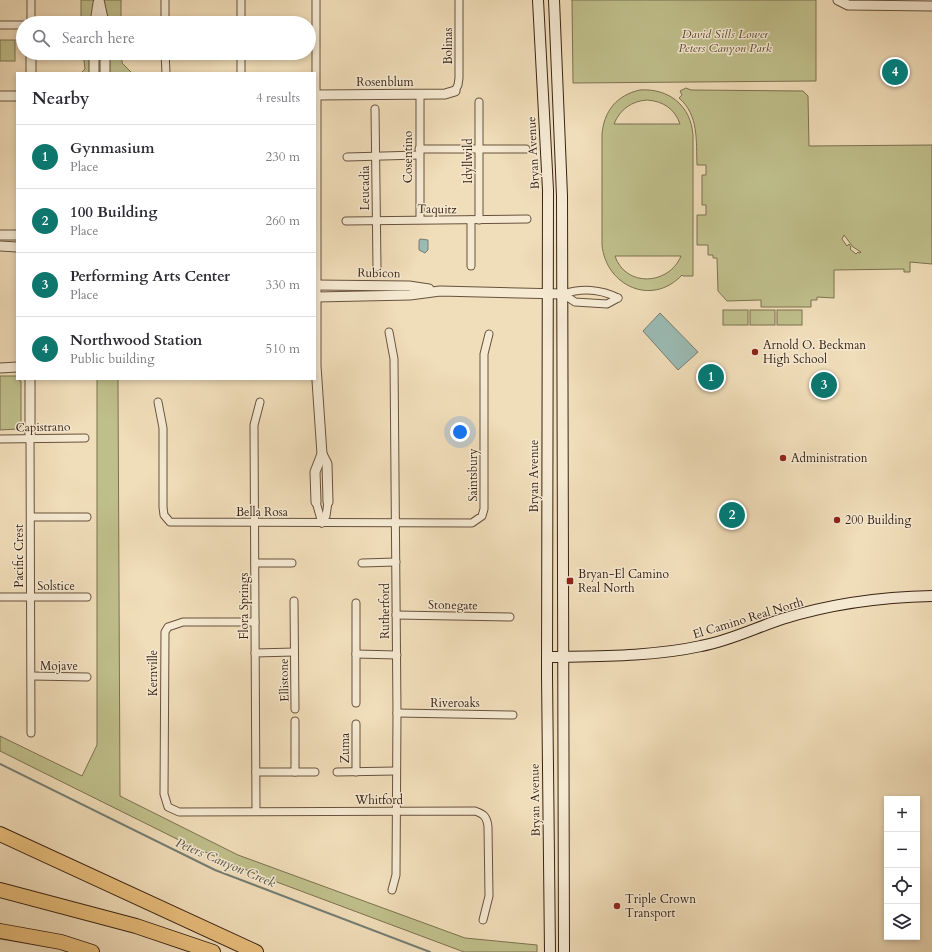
<!DOCTYPE html>
<html lang="en">
<head>
<meta charset="utf-8">
<style>
  body { margin:0; font-family:Cardo,serif; background:#f2f2f3; color:#2b2b33 }
  .controls { position:absolute; right:12px; bottom:12px; display:grid; overflow:hidden; border-radius:0px; box-shadow:0 2px 6px #0003 }
  .controls button { width:36px; height:36px; display:grid; place-items:center; padding:0; border:0; border-bottom:1px solid #e1e1e2; background:#fff; color:#2b2b33; font:20px sans-serif }
  .you { position:absolute; left:460px; top:432px; width:14px; height:14px; margin:-10px; border:3px solid #fff; border-radius:50%; background:#1a73e8; box-shadow:0 0 0 6px #1a73e833 }
  .badge { display:grid; place-items:center; width:26px; height:26px; border-radius:50%; background:#0f766e; color:#fff; font-size:13px; font-weight:700 }
  .pin { position:absolute; translate:-50% -50%; border:2px solid #fff; box-shadow:0 1px 4px #0006 }
  .list { margin:0; padding:0; list-style:none }
  h2 { display:flex; justify-content:space-between; align-items:center; height:52px; margin:0; padding:0 16px; font-size:17px }
  h2 small { font-size:13px; font-weight:400; color:#7c7c81 }
  .list li { display:grid; grid-template-columns:26px 1fr auto; gap:12px; align-items:center; box-sizing:border-box; height:64px; padding:0 16px; border-top:1px solid #e1e1e2 }
  .list b { display:block; font-size:15px; white-space:nowrap }
  .list p { margin:0; font-size:13px; white-space:nowrap; color:#7c7c81 }
  .list em { font-size:13px; font-style:normal; color:#7c7c81 }
  .icon { flex:none; width:22px; height:22px; fill:none; stroke:currentColor; stroke-width:2; stroke-linecap:round; stroke-linejoin:round }
  .map { position:relative; flex:none; width:932px; height:952px; overflow:hidden }
  .search { position:absolute; background:#fff; box-shadow:0 2px 6px #0003; left:16px; top:16px; width:300px; height:44px; display:flex; align-items:center; gap:10px; box-sizing:border-box; padding:0 14px; border-radius:22px; color:#7c7c81; font-size:15px }
  .panel { position:absolute; background:#fff; box-shadow:0 2px 6px #0003; left:16px; top:72px; width:300px; height:308px; border-radius:0px }
  .map>svg:first-child { display:block }
  .green { fill:#bfbf8b; stroke:#7c7150; fill-rule:evenodd }
  .water { fill:#9bbbb4; stroke:#747e74 }
  .lines { fill:none; stroke-linecap:round; stroke-linejoin:round }
  .stream { stroke:#747e74; stroke-width:2 }
  .minor-casing { stroke:#67523d; stroke-width:9 }
  .tertiary-casing { stroke:#67523d; stroke-width:11 }
  .secondary-casing { stroke:#392314; stroke-width:12 }
  .motorway-casing { stroke:#392314; stroke-width:16 }
  .minor { stroke:#f5e9d2; stroke-width:7 }
  .tertiary { stroke:#f5e9d2; stroke-width:9 }
  .secondary { stroke:#f5e9d2; stroke-width:10 }
  .motorway { stroke:#e8be7c; stroke-width:14 }
  .poi-dot { fill:#8f2418; stroke:#f5e9d2; stroke-width:1.5 }
  .labels { text-anchor:middle; stroke-width:3; stroke-linejoin:round; paint-order:stroke }
  .park-label { font-size:12px; font-style:italic; fill:#5a4a32; stroke:#f5e9d2 }
  .street-label { font-size:12px; fill:#392314; stroke:#f5e9d2 }
  .poi-label { font-size:12px; fill:#392314; stroke:#f5e9d2; text-anchor:start }
  .water-label { font-size:13px; font-style:italic; fill:#565144; stroke:#f5e9d2 }
</style>
</head>
<body>
<div class="map">
<svg width="932" height="952" viewBox="0 0 932 952">
  <rect width="100%" height="100%" fill="#f0ddb9"/>
  <filter id="stains"><feTurbulence type="fractalNoise" baseFrequency=".005" numOctaves="4"/><feColorMatrix values="0 0 0 0 .2 0 0 0 0 .09 0 0 0 0 .02 0 0 0 .5 -.17"/></filter>
  <radialGradient id="worn" r=".72"><stop offset=".6" stop-color="#630" stop-opacity="0"/><stop offset="1" stop-color="#630" stop-opacity=".3"/></radialGradient>
  <g class="green">
    <rect x="81" y="0" width="40" height="23"/>
    <polygon points="572,0 816,0 816,81 573,83"/>
    <rect x="0" y="40" width="15" height="21"/>
    <polygon points="83,53 122,53 122,63 132,73 81,73 85,69"/>
    <path d="M686 88 691 90 803 91 808 96 809 146 932 145V264L910 262V272H904V269L834 270V298L817 297V300H811V307H761V300L727 301 718 291 717 258H713V255H708V245H697V215H706V205H702V175H706V165H697C696 141 699 115 679 98L682 95 680 91ZM844 235 853 247 861 252 860 253 858 252 856 254 850 249 851 247 849 244 847 246 842 239Z"/>
    <path d="M640 90C669 88 691 106 693 135V276H683L682 275C652 307 606 286 602 245V134C604 111 617 95 640 90ZM647 100C663 101 675 109 680 124H614C620 109 632 101 647 100ZM615 256H681C669 285 626 288 615 256Z"/>
    <rect x="723" y="310" width="25" height="15"/>
    <rect x="750" y="310" width="25" height="15"/>
    <rect x="777" y="310" width="25" height="15"/>
    <polygon points="0,376 17,376 17,379 21,381 21,426 18,429 0,430"/>
    <polygon points="97,379 118,379 120,796 238,855 465,938 537,945 537,952 464,952 258,875 191,846 0,751 0,736 82,776 97,745"/>
  </g>
  <g class="water">
    <polygon points="420,239 428,240 428,250 425,253 419,250 419,241"/>
    <polygon points="660,313 698,352 678,370 643,331"/>
  </g>
  <g class="lines">
    <polyline class="stream" points="0,764 215,870 430,952"/>
    <g class="minor-casing">
      <g id="minor">
        <polyline points="31,0 31,23"/>
        <polyline points="165,0 165,23"/>
        <polyline points="241,0 241,23"/>
        <polyline points="0,25 23,25"/>
        <polyline points="165,53 166,73"/>
        <polyline points="241,53 241,73"/>
        <polyline points="455,91 458,85 459,78 459,0"/>
        <polyline points="420,94 420,219"/>
        <polyline points="316,95 316,0"/>
        <polyline points="479,102 479,220"/>
        <polyline points="375,109 377,267"/>
        <polyline points="419,149 526,149"/>
        <polyline points="347,157 419,155"/>
        <polyline points="346,221 527,219"/>
        <polyline points="471,266 471,220"/>
        <polyline points="563,294 575,302 607,304 618,298"/>
        <path d="M563 294C581 288 601 289 618 298"/>
        <polyline points="389,332 394,359 397,713 396,875 392,890"/>
        <polyline points="158,402 163,428 163,507 164,515 170,522 472,523 482,516 484,509 484,354 489,334"/>
        <polyline points="30,438 31,733"/>
        <polyline points="0,439 85,438"/>
        <polyline points="316,502 322,523"/>
        <polyline points="31,517 87,517"/>
        <polyline points="322,523 326,516 328,502"/>
        <polyline points="255,563 292,563"/>
        <polyline points="362,563 396,562"/>
        <polyline points="0,597 87,597"/>
        <polyline points="294,601 295,709"/>
        <polyline points="356,603 356,703"/>
        <polyline points="396,615 510,617"/>
        <path d="M255 622H183L168 627 165 632 164 794 168 807 179 812 475 811C484 814 487 817 488 827L489 896 483 920"/>
        <polyline points="255,653 294,652"/>
        <polyline points="356,654 397,655"/>
        <polyline points="32,676 87,677"/>
        <polyline points="397,713 513,715"/>
        <polyline points="356,724 356,772"/>
        <polyline points="256,772 315,772"/>
        <polyline points="295,772 295,721"/>
        <polyline points="337,772 396,771"/>
        <polyline points="256,811 254,425 260,402"/>
      </g>
    </g>
    <g class="tertiary-casing">
      <g id="tertiary">
        <polyline points="99,0 104,23"/>
        <polyline points="838,0 848,5 932,6"/>
        <polyline points="95,23 98,3"/>
        <polyline points="94,53 94,73"/>
        <polyline points="105,53 105,73"/>
        <polyline points="31,73 31,53"/>
        <polyline points="315,95 445,94 455,91"/>
        <polyline points="316,95 316,366 322,454 315,472 316,502"/>
        <polyline points="0,96 17,96"/>
        <polyline points="0,235 17,235"/>
        <polyline points="0,246 17,247"/>
        <polyline points="317,285 409,286 429,289"/>
        <polyline points="317,297 410,295 440,291 563,294"/>
        <polyline points="0,368 17,367"/>
        <polyline points="30,438 30,379"/>
        <polyline points="322,454 327,464 328,502"/>
      </g>
    </g>
    <g class="secondary-casing">
      <g id="secondary">
        <polyline points="538,0 548,190 547,675 550,952"/>
        <polyline points="554,0 562,196 564,952"/>
        <path d="M547 657C598 656 651 657 701 646 729 641 755 628 782 619 830 604 882 597 932 596"/>
      </g>
    </g>
    <g class="motorway-casing">
      <g id="motorway">
        <polyline points="0,834 256,952"/>
        <polyline points="0,890 136,926 213,952"/>
        <polyline points="0,931 61,942 92,952"/>
      </g>
    </g>
    <use href="#minor" class="minor"/>
    <use href="#tertiary" class="tertiary"/>
    <use href="#secondary" class="secondary"/>
    <use href="#motorway" class="motorway"/>
  </g>
  <g class="poi-dot">
    <circle cx="755" cy="352" r="4"/>
    <circle cx="783" cy="458" r="4"/>
    <circle cx="837" cy="520" r="4"/>
    <rect x="566" y="577" width="8" height="8" rx="2"/>
    <circle cx="617" cy="906" r="4"/>
  </g>
  <g class="labels">
    <g class="park-label">
      <text x="725" y="38">David Sills Lower<tspan x="725" dy="14">Peters Canyon Park</tspan></text>
    </g>
    <g class="street-label">
      <text transform="translate(448 46) rotate(-90)" y="4">Bolinas</text>
      <text x="385" y="86">Rosenblum</text>
      <text transform="translate(533 153) rotate(-93)" y="4">Bryan Avenue</text>
      <text transform="translate(408 157) rotate(-90)" y="4">Cosentino</text>
      <text transform="translate(468 161) rotate(-90)" y="4">Idyllwild</text>
      <text transform="translate(365 188) rotate(-90)" y="4">Leucadia</text>
      <text transform="translate(437 209) rotate(1)" y="4">Taquitz</text>
      <text transform="translate(379 273) rotate(1)" y="4">Rubicon</text>
      <text transform="translate(43 427) rotate(-1)" y="4">Capistrano</text>
      <text transform="translate(473 475) rotate(-90)" y="4">Saintsbury</text>
      <text transform="translate(534 476) rotate(-90)" y="4">Bryan Avenue</text>
      <text x="262" y="516">Bella Rosa</text>
      <text transform="translate(19 556) rotate(-90)" y="4">Pacific Crest</text>
      <text x="56" y="590">Solstice</text>
      <text transform="translate(453 605) rotate(1)" y="4">Stonegate</text>
      <text transform="translate(244 606) rotate(-90)" y="4">Flora Springs</text>
      <text transform="translate(385 611) rotate(-90)" y="4">Rutherford</text>
      <text transform="translate(748 618) rotate(-17)" y="4">El Camino Real North</text>
      <text x="59" y="670">Mojave</text>
      <text transform="translate(153 673) rotate(-90)" y="4">Kernville</text>
      <text transform="translate(284 680) rotate(-91)" y="4">Ellistone</text>
      <text x="455" y="707">Riveroaks</text>
      <text transform="translate(345 748) rotate(-90)" y="4">Zuma</text>
      <text x="379" y="804">Whitford</text>
      <text transform="translate(535 800) rotate(-91)" y="4">Bryan Avenue</text>
    </g>
    <g class="poi-label">
      <text x="763" y="349">Arnold O. Beckman<tspan x="763" dy="14">High School</tspan></text>
      <text x="791" y="462">Administration</text>
      <text x="845" y="524">200 Building</text>
      <text x="578" y="578">Bryan-El Camino<tspan x="578" dy="14">Real North</tspan></text>
      <text x="625" y="903">Triple Crown<tspan x="625" dy="14">Transport</tspan></text>
    </g>
    <g class="water-label">
      <text transform="translate(226 862) rotate(23)" y="5">Peters Canyon Creek</text>
    </g>
  </g>
  <rect width="100%" height="100%" filter="url(#stains)"/>
  <rect width="100%" height="100%" fill="url(#worn)"/>
</svg>
<div class="controls">
<button>+</button>
<button>−</button>
<button><svg class="icon" aria-label="locate" viewBox="0 0 24 24"><circle cx="12" cy="12" r="6"/><path d="M12 2v4M12 18v4M2 12h4M18 12h4"/></svg></button>
<button><svg class="icon" aria-label="layers" viewBox="0 0 24 24"><path d="M12 4l9 5-9 5-9-5zM3 14l9 5 9-5"/></svg></button>
</div>
<div class="you"></div>
<div class="pin badge" style="left:711px;top:377px">1</div>
<div class="pin badge" style="left:732px;top:515px">2</div>
<div class="pin badge" style="left:824px;top:385px">3</div>
<div class="pin badge" style="left:895px;top:72px">4</div>
<div class="search"><svg class="icon" aria-label="search" viewBox="0 0 24 24"><circle cx="10" cy="10" r="6"/><path d="M15 15l6 6"/></svg>Search here</div>
<section class="panel">
<h2>Nearby<small>4 results</small></h2>
<ul class="list">
<li><span class="badge">1</span><div><b>Gynmasium</b><p>Place</p></div><em>230 m</em></li>
<li><span class="badge">2</span><div><b>100 Building</b><p>Place</p></div><em>260 m</em></li>
<li><span class="badge">3</span><div><b>Performing Arts Center</b><p>Place</p></div><em>330 m</em></li>
<li><span class="badge">4</span><div><b>Northwood Station</b><p>Public building</p></div><em>510 m</em></li>
</ul>
</section>
</div>
</body>
</html>
